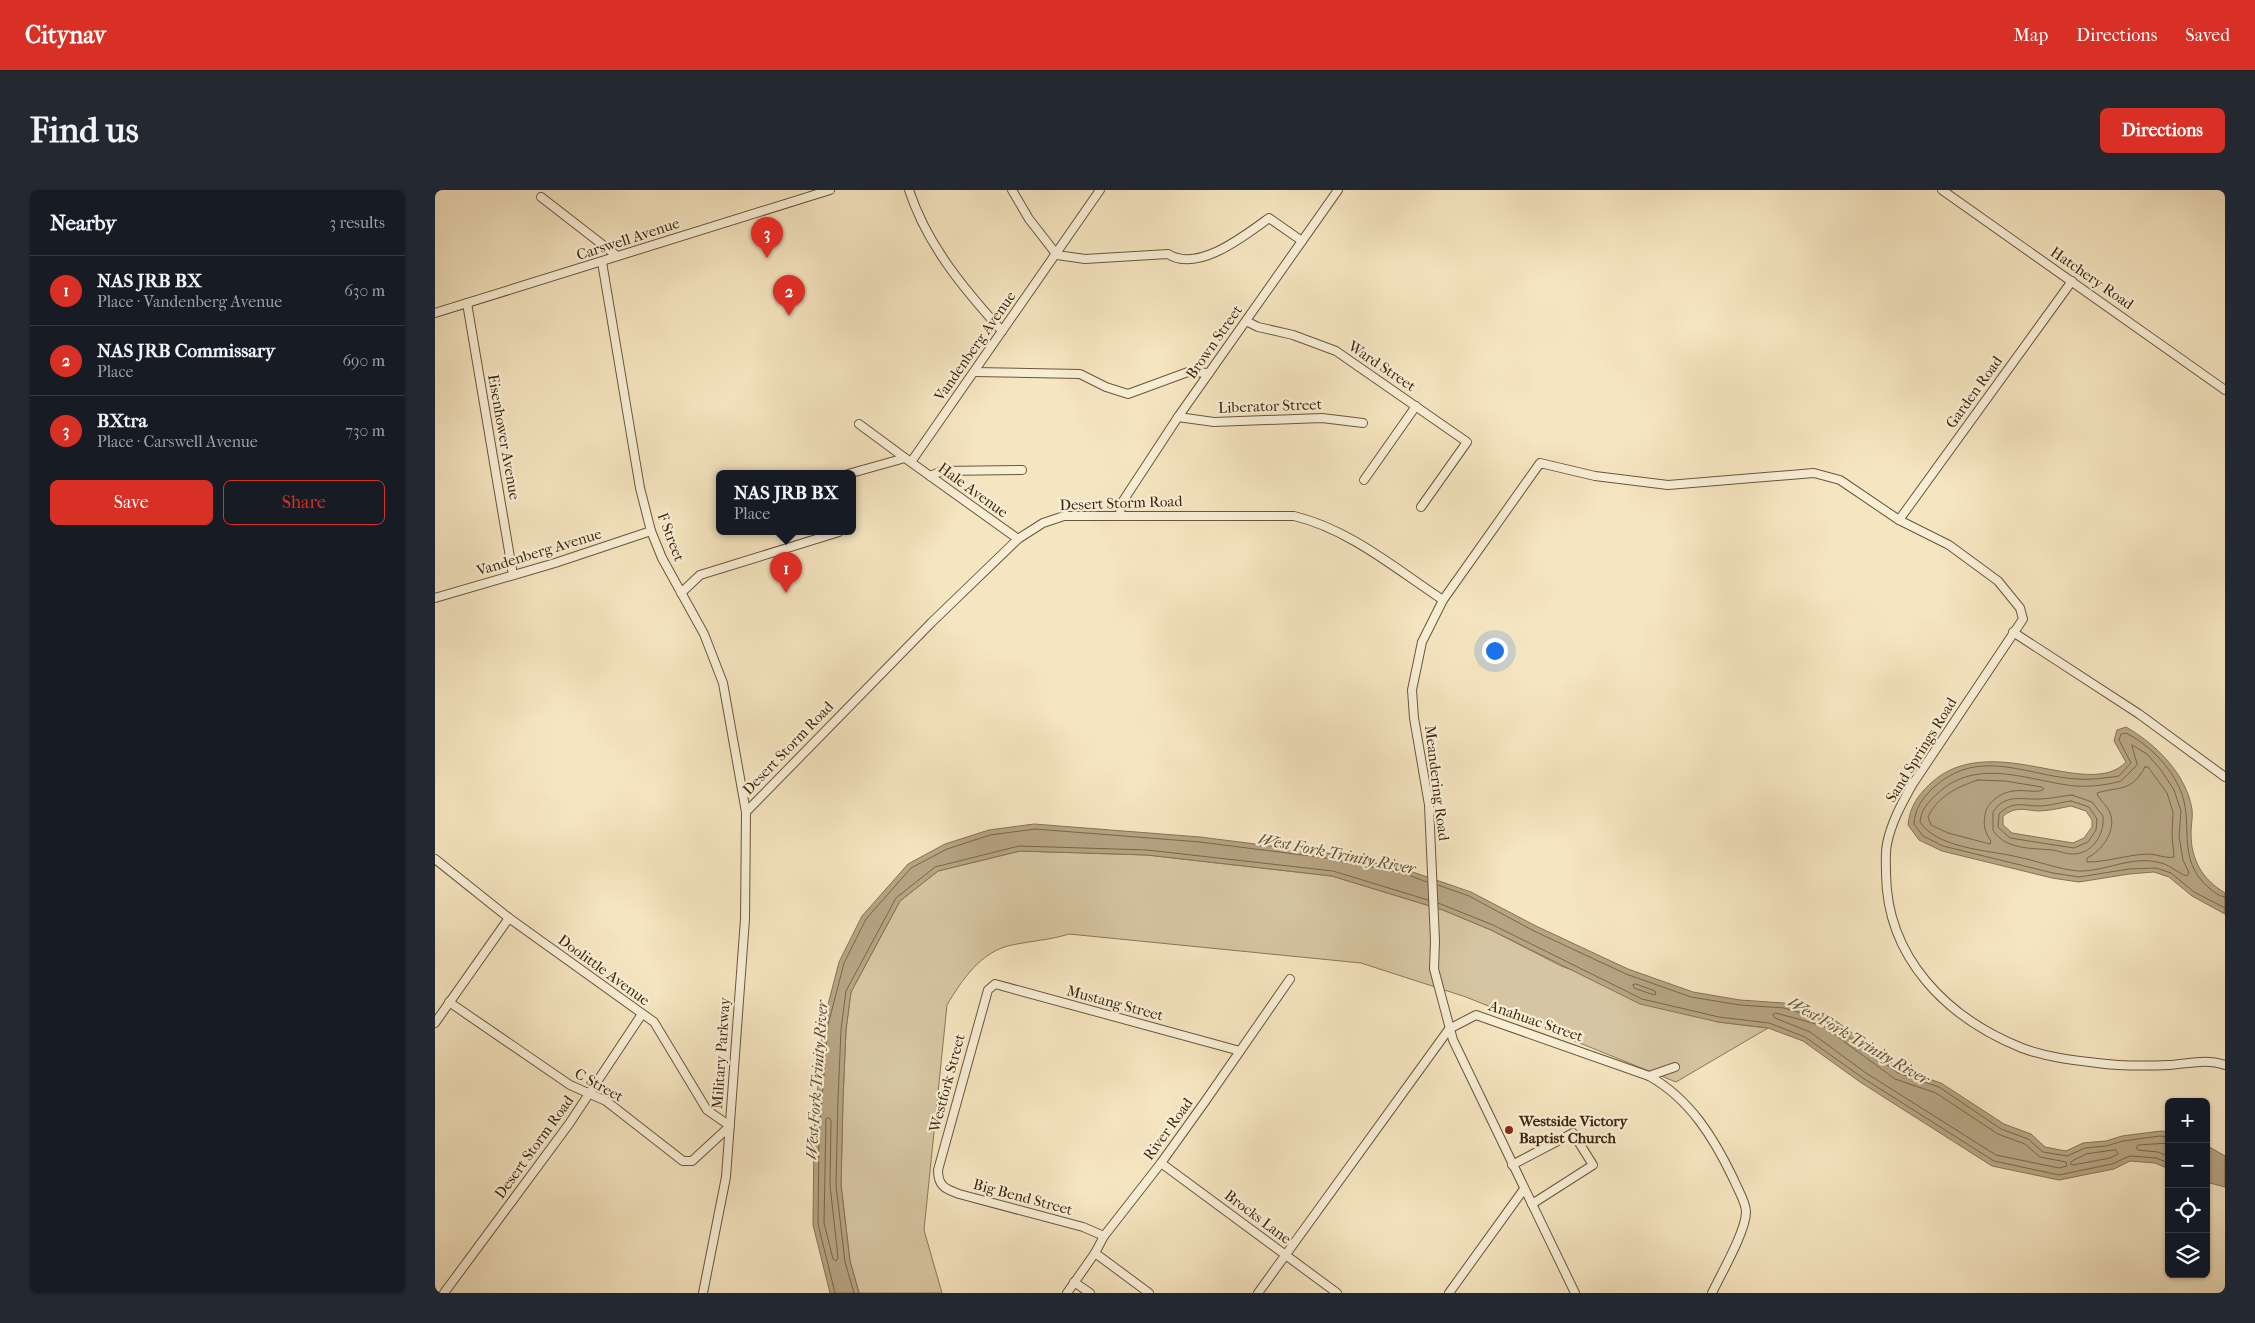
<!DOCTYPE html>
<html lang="en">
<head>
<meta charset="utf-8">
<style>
  body { margin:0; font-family:"IM FELL French Canon",serif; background:#242831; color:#f1f3f6 }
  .controls { position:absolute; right:15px; bottom:15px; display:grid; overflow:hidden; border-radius:8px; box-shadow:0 1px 4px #0004 }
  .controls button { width:45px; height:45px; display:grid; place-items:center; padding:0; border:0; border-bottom:1px solid #363941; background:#171b24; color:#f1f3f6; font:25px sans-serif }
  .you { position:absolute; left:1059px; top:460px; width:18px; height:18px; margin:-12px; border:4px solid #fff; border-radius:50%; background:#1a73e8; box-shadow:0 0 0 8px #1a73e833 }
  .badge { display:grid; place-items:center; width:32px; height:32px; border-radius:50%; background:#d93025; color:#fff; font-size:16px; font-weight:700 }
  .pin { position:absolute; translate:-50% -41px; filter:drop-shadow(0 1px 2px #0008) }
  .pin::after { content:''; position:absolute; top:26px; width:18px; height:15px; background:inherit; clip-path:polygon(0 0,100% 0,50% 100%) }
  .popup { position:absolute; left:281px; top:280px; width:140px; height:65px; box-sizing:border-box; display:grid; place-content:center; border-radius:8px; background:#171b24; filter:drop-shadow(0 1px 4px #0005); font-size:16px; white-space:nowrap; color:#9ea1a6 }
  .popup b { font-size:19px; color:#f1f3f6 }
  .popup::after { content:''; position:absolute; left:50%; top:100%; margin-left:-10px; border:10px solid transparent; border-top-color:#171b24 }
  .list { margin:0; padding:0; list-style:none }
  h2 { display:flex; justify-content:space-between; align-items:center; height:65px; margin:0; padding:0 20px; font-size:21px }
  h2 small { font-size:16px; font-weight:400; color:#9ea1a6 }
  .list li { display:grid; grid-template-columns:32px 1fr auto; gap:15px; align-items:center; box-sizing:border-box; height:70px; padding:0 20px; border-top:1px solid #363941 }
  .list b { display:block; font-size:19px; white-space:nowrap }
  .list p { margin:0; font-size:16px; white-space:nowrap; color:#9ea1a6 }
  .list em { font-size:16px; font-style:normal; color:#9ea1a6 }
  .actions { display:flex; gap:10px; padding:15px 20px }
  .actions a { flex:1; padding:11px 0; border:1px solid #d93025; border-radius:8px; text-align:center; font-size:18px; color:#d93025 }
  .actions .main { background:#d93025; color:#fff }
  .icon { flex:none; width:28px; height:28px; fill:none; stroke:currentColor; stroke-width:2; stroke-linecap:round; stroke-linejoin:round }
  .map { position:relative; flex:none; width:1790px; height:1103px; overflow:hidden; border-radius:8px }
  header { display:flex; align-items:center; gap:30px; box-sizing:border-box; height:70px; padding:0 25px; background:#d93025; color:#fff }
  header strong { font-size:24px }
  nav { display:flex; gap:28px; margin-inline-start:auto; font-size:18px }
  .intro { display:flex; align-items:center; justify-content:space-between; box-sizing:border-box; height:120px; padding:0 30px }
  h1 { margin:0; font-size:35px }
  .button { padding:12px 22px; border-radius:8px; background:#d93025; color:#fff; font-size:18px; font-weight:700 }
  main { display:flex; gap:30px; padding:0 30px }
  aside { flex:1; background:#171b24; border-radius:8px; box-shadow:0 1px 4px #0004 }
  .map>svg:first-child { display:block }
  .green { fill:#d6c5a2; stroke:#8a7658 }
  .water { fill:#b6a483; stroke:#867254; fill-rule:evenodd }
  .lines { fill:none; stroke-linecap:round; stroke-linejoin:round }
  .shore { stroke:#7a6548; stroke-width:1 }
  .minor-casing { stroke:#6b563a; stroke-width:10 }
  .minor { stroke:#f8eed6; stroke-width:8 }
  .poi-dot { fill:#8f2418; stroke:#f8eed6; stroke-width:2 }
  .labels { text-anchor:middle; stroke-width:4.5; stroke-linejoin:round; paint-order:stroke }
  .street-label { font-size:15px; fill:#3d260d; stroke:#f8eed6 }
  .poi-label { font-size:15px; font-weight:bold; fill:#3d260d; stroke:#f8eed6; text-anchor:start }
  .water-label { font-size:16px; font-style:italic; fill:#614c30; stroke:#f8eed6 }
</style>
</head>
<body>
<header>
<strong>Citynav</strong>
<nav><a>Map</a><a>Directions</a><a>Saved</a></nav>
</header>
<div class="intro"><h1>Find us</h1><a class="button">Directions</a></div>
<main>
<aside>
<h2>Nearby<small>3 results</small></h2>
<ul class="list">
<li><span class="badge">1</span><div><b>NAS JRB BX</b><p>Place · Vandenberg Avenue</p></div><em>630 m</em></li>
<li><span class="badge">2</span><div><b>NAS JRB Commissary</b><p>Place</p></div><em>690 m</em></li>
<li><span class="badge">3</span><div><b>BXtra</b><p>Place · Carswell Avenue</p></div><em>730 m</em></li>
</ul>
<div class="actions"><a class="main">Save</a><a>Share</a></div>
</aside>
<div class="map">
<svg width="1790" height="1103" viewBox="0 0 1790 1103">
  <rect width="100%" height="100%" fill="#f5e5c0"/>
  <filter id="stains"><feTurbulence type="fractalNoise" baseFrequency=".004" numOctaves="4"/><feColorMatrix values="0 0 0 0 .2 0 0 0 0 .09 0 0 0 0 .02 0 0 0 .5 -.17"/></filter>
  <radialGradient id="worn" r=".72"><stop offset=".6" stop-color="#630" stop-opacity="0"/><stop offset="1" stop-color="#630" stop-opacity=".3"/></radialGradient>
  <path class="green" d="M585 661 712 665 897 686 1008 720 1056 740 1126 776 1283 832 1333 838 1241 892 1031 807 926 773 634 744C615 750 596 751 577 755 546 761 527 790 512 815L489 1040 507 1103H424L415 1071 406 995 408 909 411 840 416 802 465 711 503 681Z"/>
  <g class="water">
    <path d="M1691 537C1721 554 1751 584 1757 619 1758 627 1756 635 1756 643 1756 670 1767 689 1790 703V724L1757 706 1734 687 1719 682 1694 684 1644 692 1617 688 1507 661 1484 650 1473 635C1475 617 1482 606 1496 593 1556 538 1653 612 1691 572L1679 551 1682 540ZM1636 616 1651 621 1657 630V637L1649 648 1638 653 1577 643 1568 635V626C1581 616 1589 620 1603 621 1614 621 1625 618 1636 616Z"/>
    <polygon points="599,634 765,647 892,663 969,679 1036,702 1101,736 1193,779 1258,802 1305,810 1349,813 1393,825 1465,879 1506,893 1569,934 1596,944 1610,957 1631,961 1648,953 1671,951 1687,946 1726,941 1734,942 1734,979 1720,973 1695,971 1679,979 1624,990 1557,976 1425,892 1368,851 1333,838 1283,832 1205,814 1056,740 1008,720 897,686 712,665 585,661 503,681 465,711 416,802 411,840 408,909 406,995 415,1071 424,1103 395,1103 378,1035 379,944 388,834 404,772 427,726 473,674 510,654 554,640"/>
    <polygon points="1771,955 1790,966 1790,997 1771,992"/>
  </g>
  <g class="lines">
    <g class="shore">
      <path d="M1697 555 1712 564 1726 580 1739 600 1746 621 1744 646 1748 670 1754 683 1752 686C1742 683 1735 674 1722 672 1695 666 1669 682 1643 681 1622 679 1603 671 1583 667 1554 660 1503 659 1485 632 1486 620 1493 612 1502 604 1542 566 1593 591 1640 596 1655 597 1672 595 1686 591L1702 575Z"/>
      <path d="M1710 577H1713L1732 603 1738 622 1737 645 1739 667C1732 669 1721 664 1712 664 1692 665 1672 672 1652 672V668C1667 661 1682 640 1675 623 1672 615 1664 610 1662 603 1684 596 1696 603 1710 577Z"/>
      <path d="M1543 590 1570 591 1607 597 1609 599C1600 606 1579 593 1560 609 1555 613 1551 617 1550 625 1548 635 1550 643 1556 651L1555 654 1513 643 1496 635 1493 627C1503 606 1522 597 1543 590Z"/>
      <path d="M1637 605 1657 612 1668 626C1670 644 1657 665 1637 664 1631 664 1624 661 1618 660 1597 658 1570 660 1558 640V622C1570 603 1587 610 1605 609 1615 609 1626 606 1637 605Z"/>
      <path d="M1636 611 1654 617 1662 629 1661 640 1653 652 1639 658 1575 648 1563 637 1564 624C1578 610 1588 616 1605 616 1615 616 1626 612 1636 611Z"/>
      <polyline points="1003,695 1034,706 1099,741 1191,784 1256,807 1305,815 1349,818 1390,830 1463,883 1504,897 1566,939 1593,949 1608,962 1632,966 1650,958 1671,956 1688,951 1725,946 1734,947"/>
      <path d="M1790 707C1783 706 1779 702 1774 698 1739 668 1761 632 1744 597 1734 575 1713 554 1691 543L1686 544 1684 550 1696 573 1684 586C1670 588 1655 590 1642 589 1591 586 1544 556 1498 598 1487 609 1480 618 1479 634L1488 646 1508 656 1618 683 1644 687 1694 679 1721 678 1736 683 1759 702 1790 718"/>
      <polyline points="1003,713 1058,735 1207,809 1284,827 1334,833 1370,847 1428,888 1559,971 1624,985 1677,974 1695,966 1721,968 1734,973"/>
      <polygon points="1201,794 1220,801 1221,804 1219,805 1199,798 1198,795"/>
      <polygon points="1341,823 1388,836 1460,889 1501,903 1563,944 1590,954 1605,967 1631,972 1632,976 1624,978 1561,965 1431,883 1375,842 1340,828 1338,825"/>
      <polygon points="394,928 396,930 395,995 403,1068 401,1071 398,1069 389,1033 391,929"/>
      <polyline points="1734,953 1703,955 1701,958 1703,960 1723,962 1734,967"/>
      <polygon points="1681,960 1683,964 1675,968 1638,975 1635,974 1637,971 1651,964"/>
      <polyline points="400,1103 383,1034 384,944 393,835 409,773 431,729 476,678 512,659 555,645 600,639 765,652 891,668 968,683 992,692"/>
      <polyline points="419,1103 410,1072 401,995 403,909 406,840 411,801 461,708 500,677 584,656 712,660 898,681 993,710"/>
    </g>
    <g class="minor-casing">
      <g id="minor">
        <path d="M474 0C492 55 529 99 567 141"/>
        <path d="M577 0 594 29 622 65 650 69 733 64C763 83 809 46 834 28L867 51"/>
        <polyline points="1507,0 1790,200"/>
        <polyline points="106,7 182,66"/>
        <polyline points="167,72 205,298 216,341 227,368 269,444 288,493 311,622 310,729 291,987 268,1103"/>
        <polyline points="32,113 78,385"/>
        <polyline points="0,123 395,0"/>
        <polyline points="811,131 823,137 858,145 901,161 1032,252 986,317"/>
        <polyline points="539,182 645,184 671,197 693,204 753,182 774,183"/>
        <polyline points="743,227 779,232 887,228 928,233"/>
        <polyline points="424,234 470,268"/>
        <polyline points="476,272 665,0"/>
        <polyline points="413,284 470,268 583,349"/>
        <polyline points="495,286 507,281 587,280"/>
        <polyline points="929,290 981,216"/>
        <polyline points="685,325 686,314 743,227 903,0"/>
        <polyline points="1464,330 1637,91"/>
        <polyline points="246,403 265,385 404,342"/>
        <polyline points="0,408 120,373 216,341"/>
        <polyline points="1578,442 1704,524 1790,587"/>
        <path d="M311 622 497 432 583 349 608 333 629 326H859C914 339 961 379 1008 410"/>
        <polyline points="0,669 74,728 219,832 272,920 295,936 257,971 248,971 171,911 135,895 14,812"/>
        <polyline points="0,833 74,728"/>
        <polyline points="1214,886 1240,877"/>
        <polyline points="726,973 902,1103"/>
        <polyline points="1077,975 1138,943 1158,975 1097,1014"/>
        <path d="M669 1046 648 1037 524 1004C510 999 503 996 503 980L553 800 560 794 805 861"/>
        <polyline points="660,1063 714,1103"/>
        <polyline points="639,1092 655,1103"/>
        <polyline points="9,1103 134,934 207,824"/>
        <polyline points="632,1103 660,1063 669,1046 726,973 769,913 855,789"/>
        <path d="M823 1103 1014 839 1041 825 1214 886C1255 909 1279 948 1299 990 1303 1000 1311 1012 1311 1022 1311 1041 1286 1084 1277 1103"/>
        <polyline points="1014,1103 1089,999"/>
        <path d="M1140 1103 1018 850 999 779 1000 751 994 615 979 528 977 500 987 452 1008 410 1105 273 1160 286 1233 295 1379 283 1405 290 1464 330 1514 355 1563 391 1585 418 1588 429 1477 595C1467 613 1456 633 1452 654 1450 664 1451 674 1451 684 1452 768 1512 828 1587 858 1611 867 1637 870 1662 873 1685 876 1710 876 1734 875 1753 874 1771 868 1790 875"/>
      </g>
    </g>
    <use href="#minor" class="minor"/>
  </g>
  <circle class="poi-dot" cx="1074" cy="940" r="5"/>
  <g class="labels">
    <g class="street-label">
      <text transform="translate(193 49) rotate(-18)" y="5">Carswell Avenue</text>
      <text transform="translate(1657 88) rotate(35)" y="5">Hatchery Road</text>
      <text transform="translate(779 152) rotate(-55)" y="5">Brown Street</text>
      <text transform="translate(540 156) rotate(-55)" y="5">Vandenberg Avenue</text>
      <text transform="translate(947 176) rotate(34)" y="5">Ward Street</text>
      <text transform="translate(1539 202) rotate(-54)" y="5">Garden Road</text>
      <text transform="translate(835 216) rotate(-2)" y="5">Liberator Street</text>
      <text transform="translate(69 247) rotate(80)" y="5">Eisenhower Avenue</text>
      <text transform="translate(538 300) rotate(36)" y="5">Hale Avenue</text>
      <text transform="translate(686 313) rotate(-2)" y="5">Desert Storm Road</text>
      <text transform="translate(236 347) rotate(69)" y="5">F Street</text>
      <text transform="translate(104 362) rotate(-17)" y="5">Vandenberg Avenue</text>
      <text transform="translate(353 558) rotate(-46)" y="5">Desert Storm Road</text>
      <text transform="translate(1486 560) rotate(-58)" y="5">Sand Springs Road</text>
      <text transform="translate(1002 593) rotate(83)" y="5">Meandering Road</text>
      <text transform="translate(169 780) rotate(36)" y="5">Doolittle Avenue</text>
      <text transform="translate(680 813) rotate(15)" y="5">Mustang Street</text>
      <text transform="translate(1101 831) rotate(19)" y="5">Anahuac Street</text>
      <text transform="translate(286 863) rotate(-86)" y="5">Military Parkway</text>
      <text transform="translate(512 893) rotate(-75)" y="5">Westfork Street</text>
      <text transform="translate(164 895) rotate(29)" y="5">C Street</text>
      <text transform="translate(733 939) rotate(-54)" y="5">River Road</text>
      <text transform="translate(99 957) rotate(-54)" y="5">Desert Storm Road</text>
      <text transform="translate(588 1007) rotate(15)" y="5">Big Bend Street</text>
      <text transform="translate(823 1027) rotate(37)" y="5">Brocks Lane</text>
    </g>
    <g class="poi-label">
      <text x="1084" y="936">Westside Victory<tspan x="1084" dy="17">Baptist Church</tspan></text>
    </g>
    <g class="water-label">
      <text transform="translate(902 663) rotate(11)" y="6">West Fork Trinity River</text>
      <text transform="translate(1424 850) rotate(30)" y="6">West Fork Trinity River</text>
      <text transform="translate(381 890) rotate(-86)" y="6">West Fork Trinity River</text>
    </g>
  </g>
  <rect width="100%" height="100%" filter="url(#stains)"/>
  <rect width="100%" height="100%" fill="url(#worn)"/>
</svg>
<div class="controls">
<button>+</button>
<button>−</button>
<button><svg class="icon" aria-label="locate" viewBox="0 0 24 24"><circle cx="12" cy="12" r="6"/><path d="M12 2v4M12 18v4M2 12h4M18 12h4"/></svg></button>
<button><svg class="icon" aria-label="layers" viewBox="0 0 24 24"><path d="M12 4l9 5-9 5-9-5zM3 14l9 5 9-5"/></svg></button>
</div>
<div class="you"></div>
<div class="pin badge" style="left:351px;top:403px">1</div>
<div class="popup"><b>NAS JRB BX</b>Place</div>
<div class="pin badge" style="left:354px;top:126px">2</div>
<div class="pin badge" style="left:332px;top:68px">3</div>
</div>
</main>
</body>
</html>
